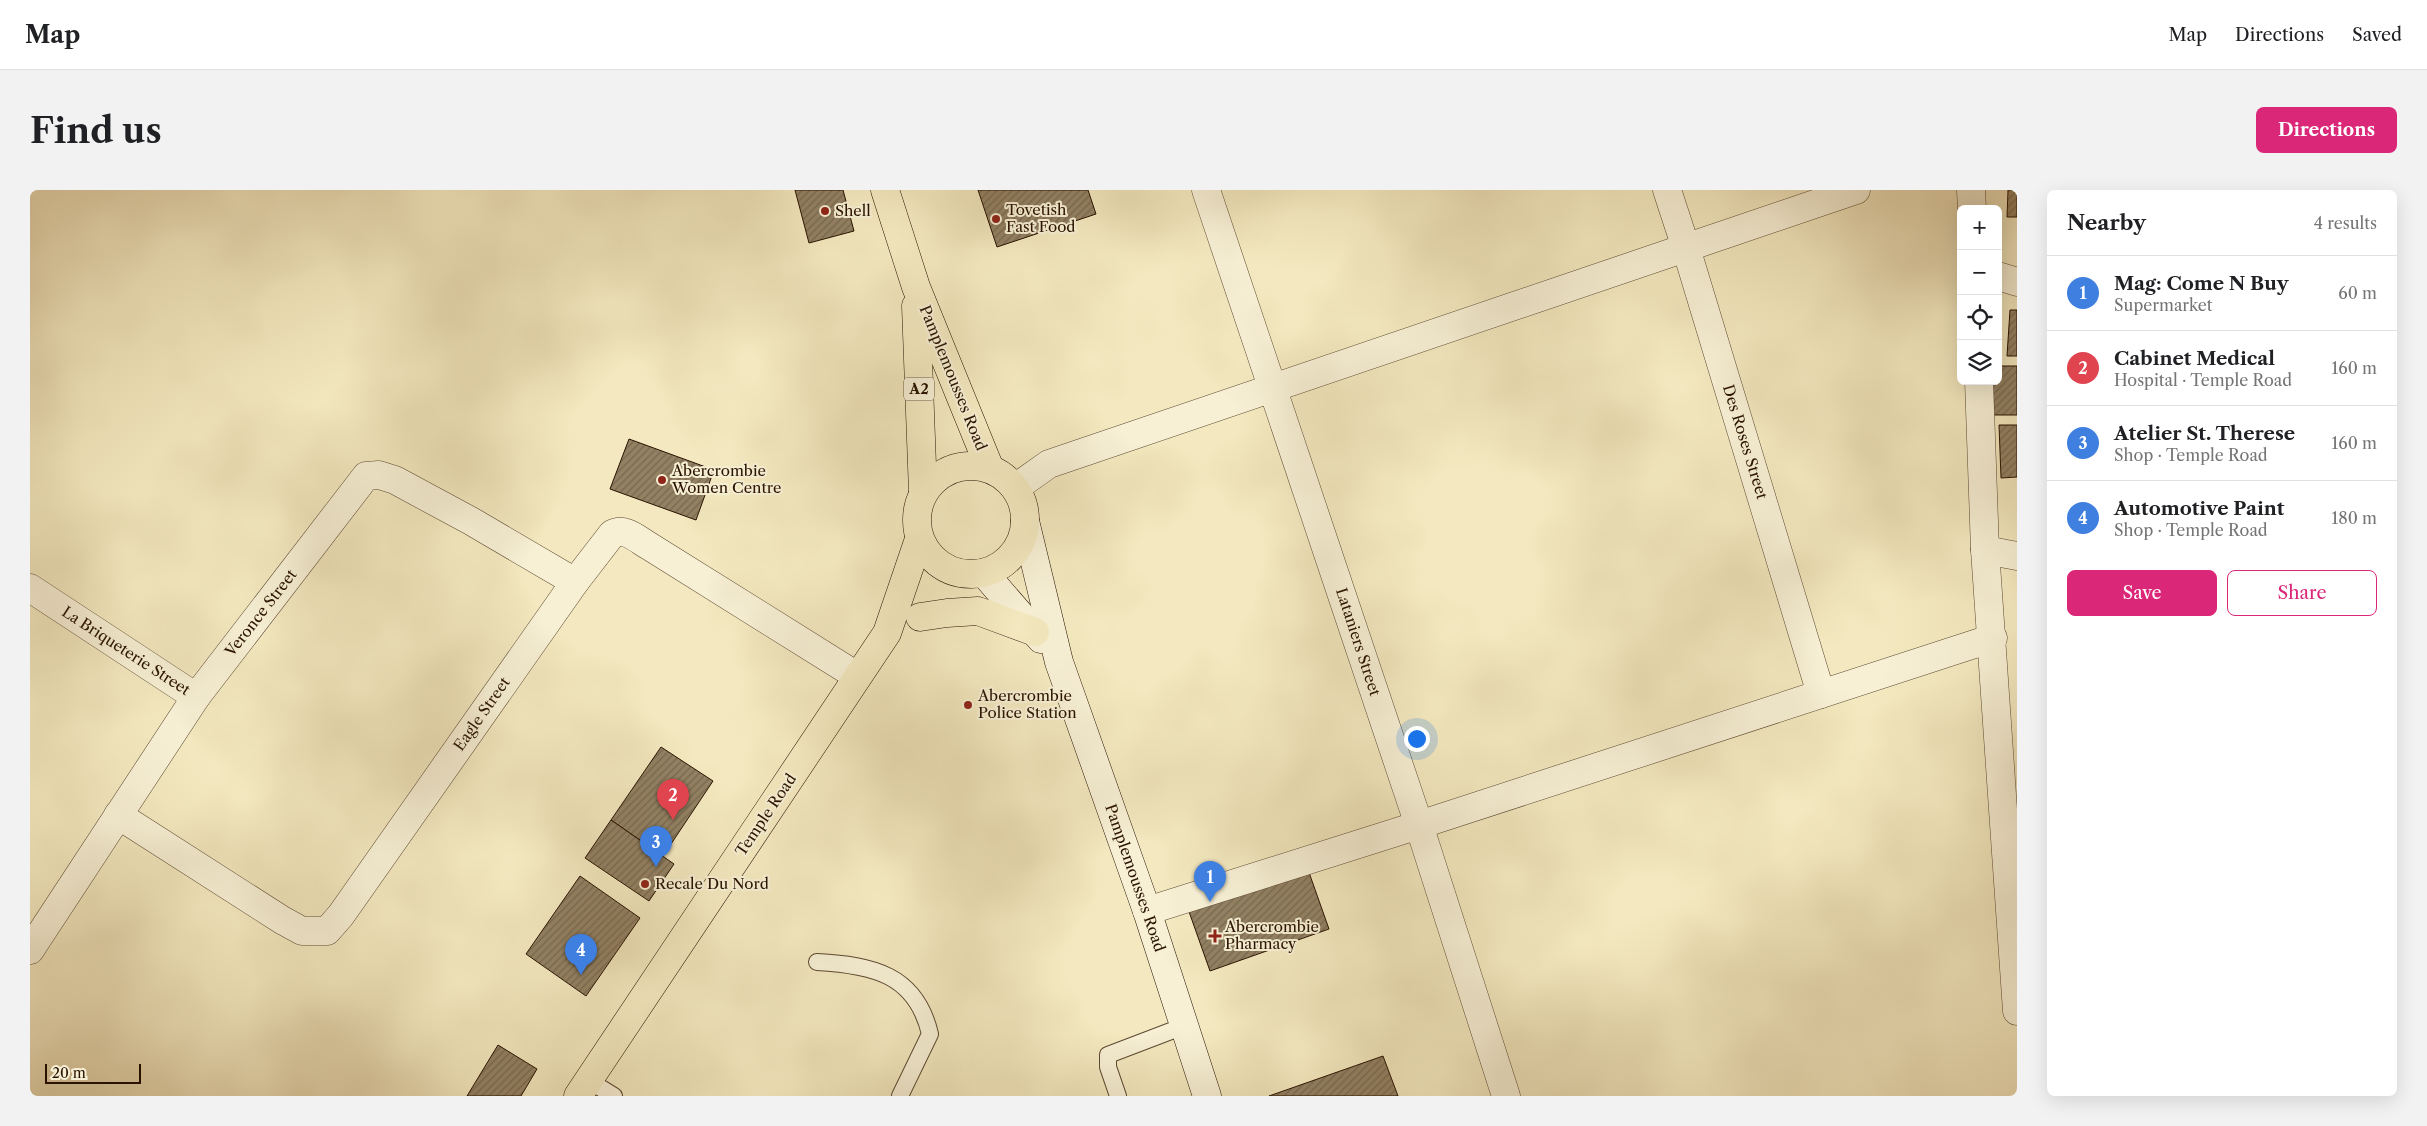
<!DOCTYPE html>
<html lang="en">
<head>
<meta charset="utf-8">
<style>
  body { margin:0; font-family:"Libre Caslon Text",serif; background:#f2f2f2; color:#202124 }
  .controls { position:absolute; right:15px; top:15px; display:grid; overflow:hidden; border-radius:8px; box-shadow:0 5px 20px #0002 }
  .controls button { width:45px; height:45px; display:grid; place-items:center; padding:0; border:0; border-bottom:1px solid #e0e0e0; background:#fff; color:#202124; font:25px sans-serif }
  .scale { position:absolute; left:15px; bottom:12px; width:96px; box-sizing:border-box; padding-left:5px; border:2px solid #291200; border-top:0; font-size:14px; line-height:18px; white-space:nowrap; color:#291200; -webkit-text-stroke:4px #f7f0d5; paint-order:stroke }
  .you { position:absolute; left:1386px; top:548px; width:18px; height:18px; margin:-12px; border:4px solid #fff; border-radius:50%; background:#1a73e8; box-shadow:0 0 0 8px #1a73e833 }
  .badge { display:grid; place-items:center; width:32px; height:32px; border-radius:50%; background:#db2777; color:#fff; font-size:16px; font-weight:700 }
  .pin { position:absolute; translate:-50% -41px; filter:drop-shadow(0 1px 2px #0008) }
  .pin::after { content:''; position:absolute; top:26px; width:18px; height:15px; background:inherit; clip-path:polygon(0 0,100% 0,50% 100%) }
  .list { margin:0; padding:0; list-style:none }
  h2 { display:flex; justify-content:space-between; align-items:center; height:65px; margin:0; padding:0 20px; font-size:21px }
  h2 small { font-size:16px; font-weight:400; color:#757577 }
  .list li { display:grid; grid-template-columns:32px 1fr auto; gap:15px; align-items:center; box-sizing:border-box; height:75px; padding:0 20px; border-top:1px solid #e0e0e0 }
  .list b { display:block; font-size:19px; white-space:nowrap }
  .list p { margin:0; font-size:16px; white-space:nowrap; color:#757577 }
  .list em { font-size:16px; font-style:normal; color:#757577 }
  .actions { display:flex; gap:10px; padding:15px 20px }
  .actions a { flex:1; padding:11px 0; border:1px solid #db2777; border-radius:8px; text-align:center; font-size:18px; color:#db2777 }
  .actions .main { background:#db2777; color:#fff }
  .icon { flex:none; width:28px; height:28px; fill:none; stroke:currentColor; stroke-width:2; stroke-linecap:round; stroke-linejoin:round }
  .map { position:relative; flex:none; width:1987px; height:906px; overflow:hidden; border-radius:8px }
  header { display:flex; align-items:center; gap:30px; box-sizing:border-box; height:70px; padding:0 25px; background:#fff; border-bottom:1px solid #e0e0e0 }
  header strong { font-size:24px }
  nav { display:flex; gap:28px; margin-inline-start:auto; font-size:18px }
  .intro { display:flex; align-items:center; justify-content:space-between; box-sizing:border-box; height:120px; padding:0 30px }
  h1 { margin:0; font-size:35px }
  .button { padding:12px 22px; border-radius:8px; background:#db2777; color:#fff; font-size:18px; font-weight:700 }
  main { display:flex; gap:30px; padding:0 30px }
  aside { flex:1; background:#fff; border-radius:8px; box-shadow:0 5px 20px #0002 }
  .map>svg:first-child { display:block }
  .building { fill:url(#building-hatch); stroke:#291200 }
  .lines { fill:none; stroke-linecap:round; stroke-linejoin:round }
  .service-casing { stroke:#5c4830; stroke-width:18 }
  .minor-casing { stroke:#5c4830; stroke-width:29 }
  .secondary-casing { stroke:#291200; stroke-width:29 }
  .primary-casing { stroke:#291200; stroke-width:29 }
  .service { stroke:#f7f0d5; stroke-width:16 }
  .minor { stroke:#f7f0d5; stroke-width:28 }
  .secondary { stroke:#f7f0d5; stroke-width:28 }
  .primary { stroke:#f3e8bf; stroke-width:28 }
  .poi-dot { fill:#8f2418; stroke:#f7f0d5; stroke-width:2 }
  .labels { text-anchor:middle; stroke-width:4; stroke-linejoin:round; paint-order:stroke }
  .shield { fill:#f7f0d5; stroke:#675540; stroke-width:1 }
  .shield-label { font-size:14px; font-weight:bold; fill:#291200 }
  .poi-label { font-size:15px; fill:#291200; stroke:#f7f0d5; text-anchor:start }
  .street-label { font-size:15px; fill:#291200; stroke:#f7f0d5 }
</style>
</head>
<body>
<header>
<strong>Map</strong>
<nav><a>Map</a><a>Directions</a><a>Saved</a></nav>
</header>
<div class="intro"><h1>Find us</h1><a class="button">Directions</a></div>
<main>
<div class="map">
<svg width="1987" height="906" viewBox="0 0 1987 906">
  <defs>
    <pattern id="building-hatch" width="6" height="6" patternUnits="userSpaceOnUse" patternTransform="scale(1.25)"><rect width="6" height="6" fill="#928163"/><path d="M-1 1l2-2M0 6l6-6M5 7l2-2" fill="none" stroke="#77684f"/></pattern>
  </defs>
  <rect width="100%" height="100%" fill="#f3e8bf"/>
  <filter id="stains"><feTurbulence type="fractalNoise" baseFrequency=".004" numOctaves="4"/><feColorMatrix values="0 0 0 0 .2 0 0 0 0 .09 0 0 0 0 .02 0 0 0 .5 -.17"/></filter>
  <radialGradient id="worn" r=".72"><stop offset=".6" stop-color="#630" stop-opacity="0"/><stop offset="1" stop-color="#630" stop-opacity=".3"/></radialGradient>
  <g class="building">
    <polygon points="765,0 813,0 824,41 779,53"/>
    <polygon points="948,0 1058,0 1066,24 967,57"/>
    <polygon points="1978,0 1987,0 1987,27 1977,27"/>
    <polygon points="1980,120 1987,120 1987,166 1977,166"/>
    <polygon points="1968,176 1987,176 1987,225 1958,225 1958,191 1968,191"/>
    <polygon points="1969,235 1987,235 1987,287 1971,288"/>
    <polygon points="599,249 684,280 666,330 580,299"/>
    <polygon points="631,557 683,591 633,666 581,630"/>
    <polygon points="581,630 644,674 619,711 555,668"/>
    <polygon points="1276,674 1299,739 1180,781 1157,716"/>
    <polygon points="550,686 610,728 556,806 496,764"/>
    <polygon points="468,855 507,879 491,906 437,906"/>
    <polygon points="1353,866 1368,906 1239,906"/>
  </g>
  <g class="lines">
    <g class="service-casing">
      <g id="service">
        <path d="M787 772C842 775 886 784 900 844L870 906"/>
        <polyline points="558,890 584,906"/>
        <polyline points="1088,906 1078,877 1078,865 1154,836"/>
      </g>
    </g>
    <g class="minor-casing">
      <g id="minor">
        <polyline points="1176,0 1389,635 1476,906"/>
        <polyline points="1637,0 1656,58 1791,504"/>
        <polyline points="1941,0 1942,19"/>
        <polyline points="1968,86 1987,92"/>
        <polyline points="1949,191 1955,360 1987,821"/>
        <polyline points="985,298 1019,274 1826,0"/>
        <polyline points="1955,360 1987,366"/>
        <polyline points="0,398 166,507"/>
        <path d="M88 625 252 730 272 741H297L311 725 545 392 582 344C595 337 607 349 619 356L827 486"/>
        <polyline points="1117,721 1389,635 1963,448"/>
        <polyline points="0,760 166,507 336,286 349,285 365,290 441,331 545,392"/>
      </g>
    </g>
    <g class="secondary-casing">
      <g id="secondary">
        <polyline points="995,331 1029,472 1117,721 1177,906"/>
        <polyline points="954,383 1011,449"/>
      </g>
    </g>
    <g class="primary-casing">
      <g id="primary">
        <polyline points="855,0 886,97 960,279"/>
        <polyline points="886,116 893,302"/>
        <circle cx="941" cy="330" r="54"/>
        <polyline points="890,427 917,423 948,421 1005,442"/>
        <polyline points="548,906 857,443 889,349"/>
      </g>
    </g>
    <use href="#service" class="service"/>
    <use href="#minor" class="minor"/>
    <use href="#secondary" class="secondary"/>
    <use href="#primary" class="primary"/>
  </g>
  <g class="poi-dot">
    <circle cx="795" cy="21" r="5"/>
    <circle cx="966" cy="29" r="5"/>
    <circle cx="632" cy="290" r="5"/>
    <circle cx="938" cy="515" r="5"/>
    <circle cx="615" cy="694" r="5"/>
    <path d="M1182.5 738.5h5v5h5v5h-5v5h-5v-5h-5v-5h5z"/>
  </g>
  <g class="labels">
    <rect class="shield" x="874" y="187.5" width="30" height="23" rx="4"/>
    <g class="shield-label">
      <text x="889" y="204">A2</text>
    </g>
    <g class="poi-label">
      <text x="976" y="25">Tovetish<tspan x="976" dy="17">Fast Food</tspan></text>
      <text x="805" y="26">Shell</text>
      <text x="642" y="286">Abercrombie<tspan x="642" dy="17">Women Centre</tspan></text>
      <text x="948" y="511">Abercrombie<tspan x="948" dy="17">Police Station</tspan></text>
      <text x="625" y="699">Recale Du Nord</text>
      <text x="1195" y="742">Abercrombie<tspan x="1195" dy="17">Pharmacy</tspan></text>
    </g>
    <g class="street-label">
      <text transform="translate(923 188) rotate(68)" y="5">Pamplemousses Road</text>
      <text transform="translate(1715 252) rotate(73)" y="5">Des Roses Street</text>
      <text transform="translate(231 423) rotate(-52)" y="5">Veronce Street</text>
      <text transform="translate(1328 452) rotate(72)" y="5">Lataniers Street</text>
      <text transform="translate(96 461) rotate(33)" y="5">La Briqueterie Street</text>
      <text transform="translate(452 524) rotate(-55)" y="5">Eagle Street</text>
      <text transform="translate(736 625) rotate(-56)" y="5">Temple Road</text>
      <text transform="translate(1105 688) rotate(71)" y="5">Pamplemousses Road</text>
    </g>
  </g>
  <rect width="100%" height="100%" filter="url(#stains)"/>
  <rect width="100%" height="100%" fill="url(#worn)"/>
</svg>
<div class="controls">
<button>+</button>
<button>−</button>
<button><svg class="icon" aria-label="locate" viewBox="0 0 24 24"><circle cx="12" cy="12" r="6"/><path d="M12 2v4M12 18v4M2 12h4M18 12h4"/></svg></button>
<button><svg class="icon" aria-label="layers" viewBox="0 0 24 24"><path d="M12 4l9 5-9 5-9-5zM3 14l9 5 9-5"/></svg></button>
</div>
<div class="scale">20 m</div>
<div class="you"></div>
<div class="pin badge" style="left:1180px;top:712px;background:#3f7fe0">1</div>
<div class="pin badge" style="left:643px;top:630px;background:#e0444e">2</div>
<div class="pin badge" style="left:626px;top:677px;background:#3f7fe0">3</div>
<div class="pin badge" style="left:551px;top:785px;background:#3f7fe0">4</div>
</div>
<aside>
<h2>Nearby<small>4 results</small></h2>
<ul class="list">
<li><span class="badge" style="background:#3f7fe0">1</span><div><b>Mag: Come N Buy</b><p>Supermarket</p></div><em>60 m</em></li>
<li><span class="badge" style="background:#e0444e">2</span><div><b>Cabinet Medical</b><p>Hospital · Temple Road</p></div><em>160 m</em></li>
<li><span class="badge" style="background:#3f7fe0">3</span><div><b>Atelier St. Therese</b><p>Shop · Temple Road</p></div><em>160 m</em></li>
<li><span class="badge" style="background:#3f7fe0">4</span><div><b>Automotive Paint</b><p>Shop · Temple Road</p></div><em>180 m</em></li>
</ul>
<div class="actions"><a class="main">Save</a><a>Share</a></div>
</aside>
</main>
</body>
</html>
